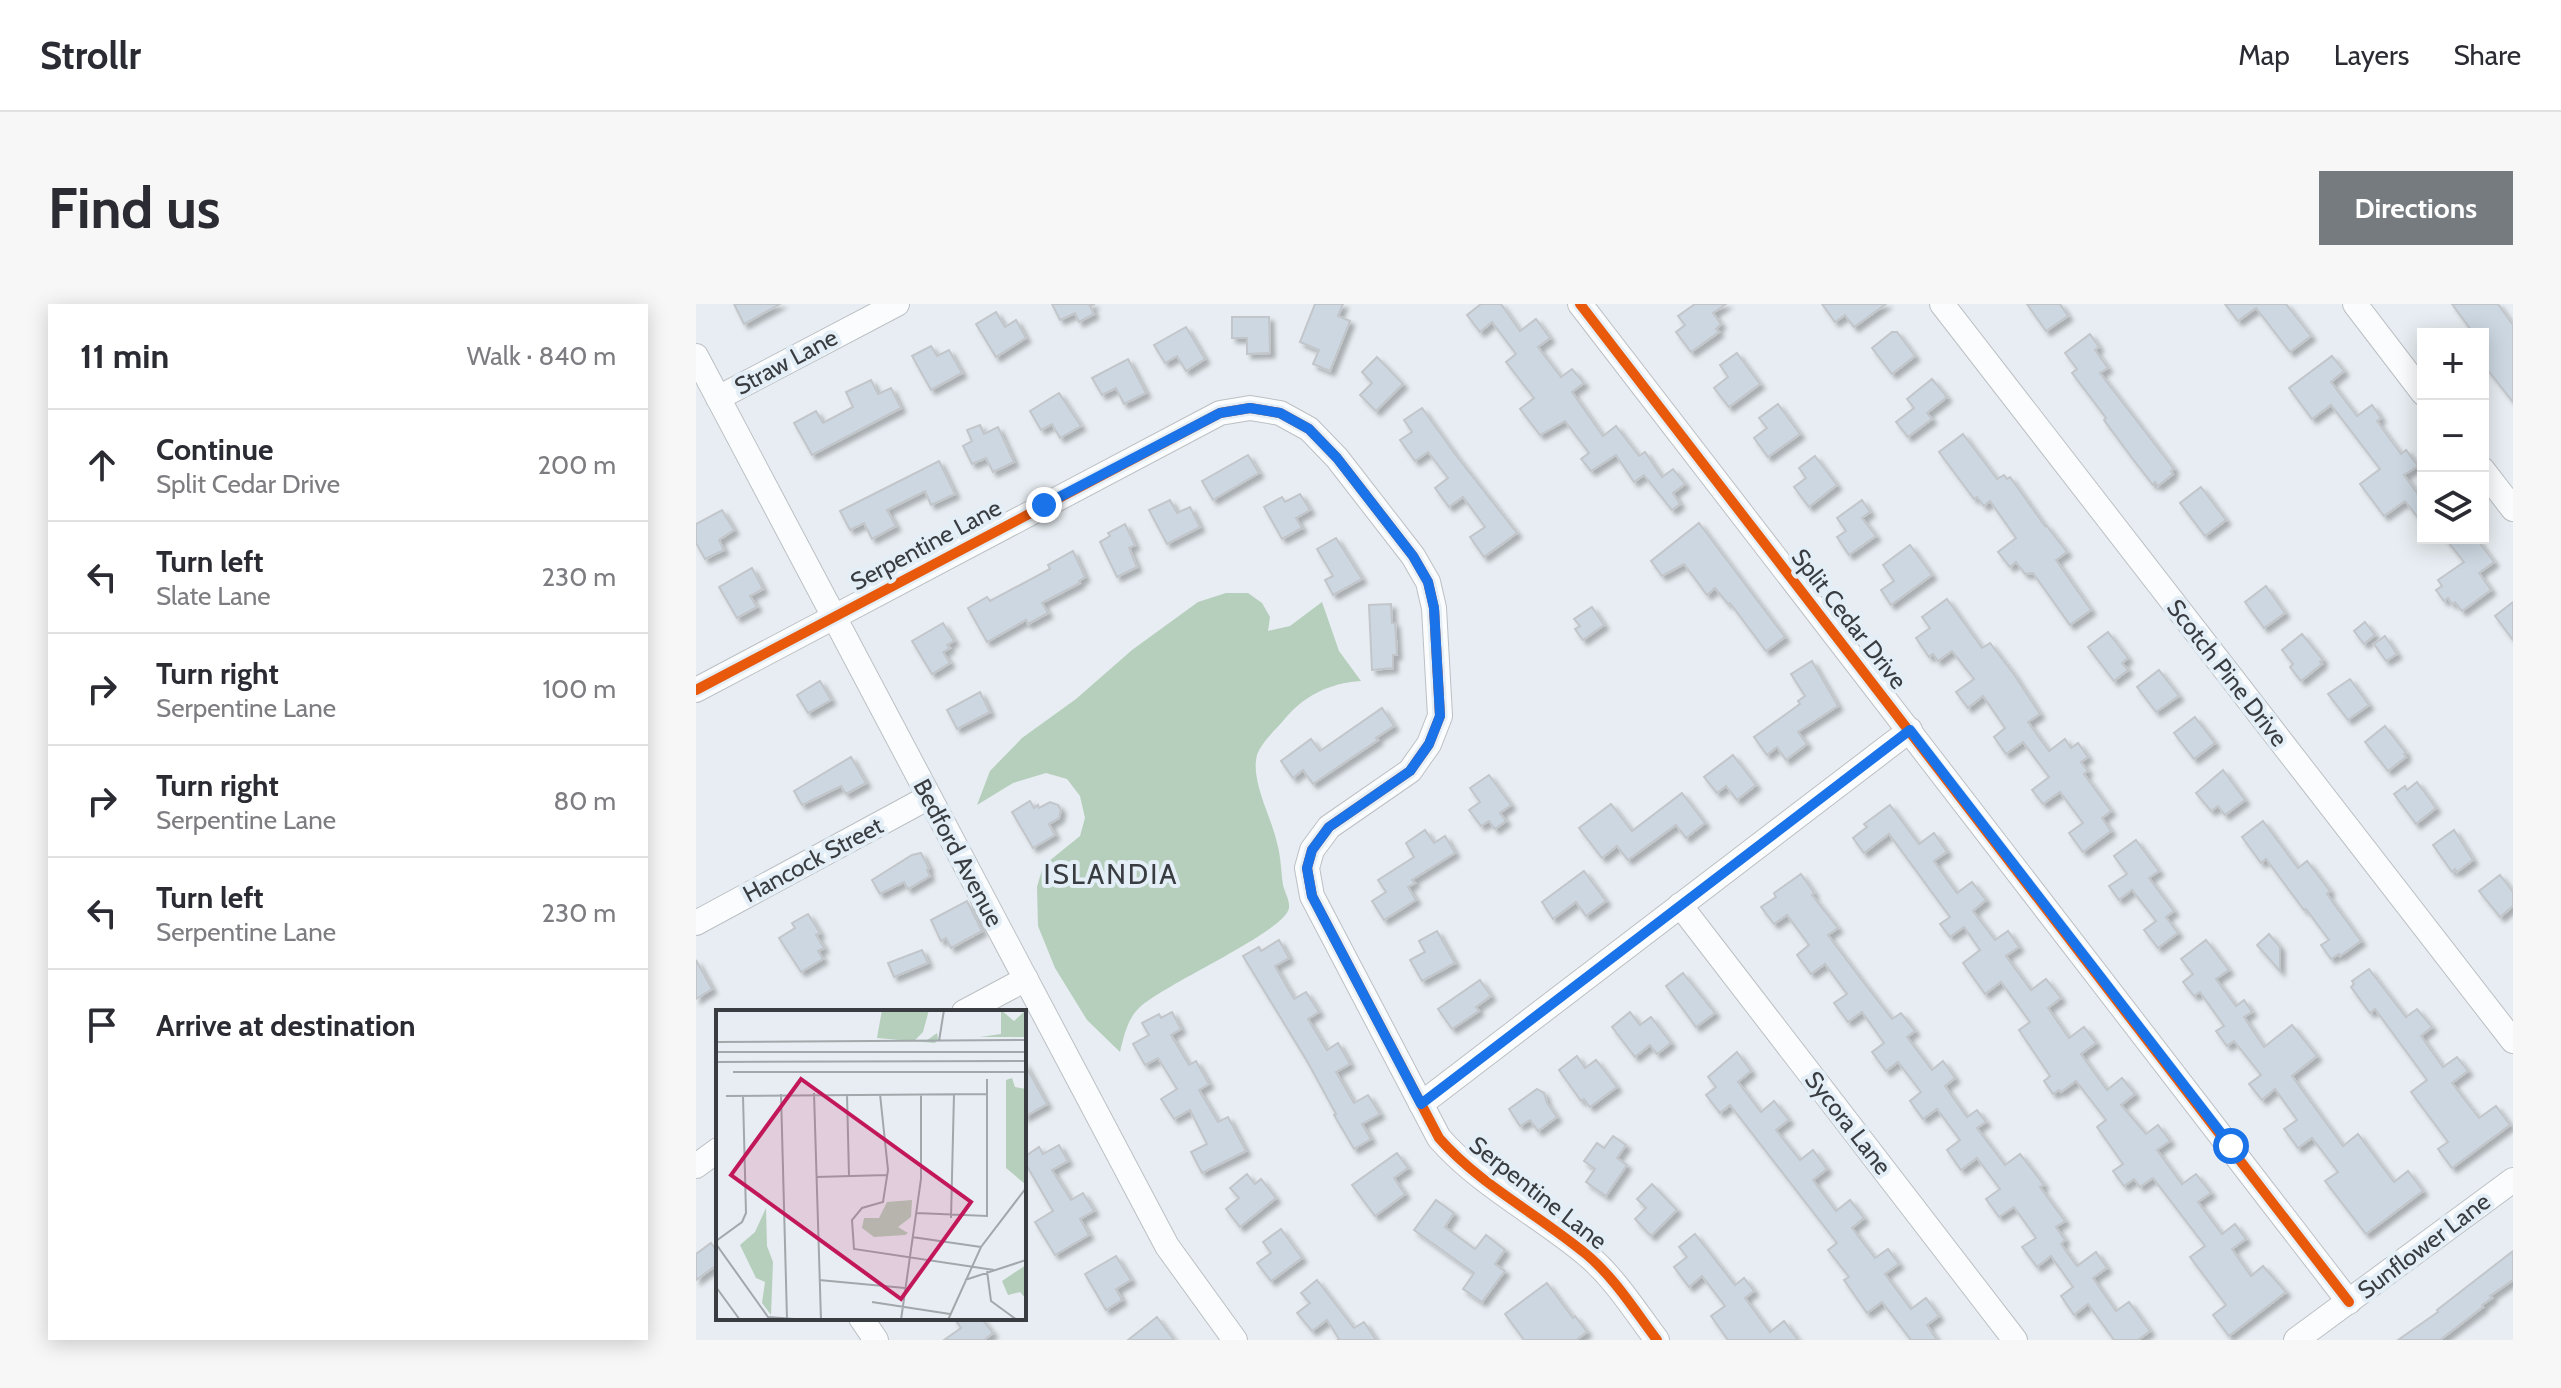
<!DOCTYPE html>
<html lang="en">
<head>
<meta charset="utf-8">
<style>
  body { margin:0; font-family:Cabin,sans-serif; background:#f7f7f7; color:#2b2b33 }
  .controls { position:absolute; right:24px; top:24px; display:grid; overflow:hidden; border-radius:0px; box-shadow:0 4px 20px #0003 }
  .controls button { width:72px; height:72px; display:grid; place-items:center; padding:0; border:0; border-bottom:2px solid #e1e1e2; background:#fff; color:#2b2b33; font:40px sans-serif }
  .stop { position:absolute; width:24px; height:24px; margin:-18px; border:6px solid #1a73e8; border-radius:50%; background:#fff }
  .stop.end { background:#1a73e8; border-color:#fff; box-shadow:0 2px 8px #0008 }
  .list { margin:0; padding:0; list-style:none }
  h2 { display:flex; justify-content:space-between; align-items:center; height:104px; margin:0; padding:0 32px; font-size:34px }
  h2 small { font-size:26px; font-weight:400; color:#7c7c81 }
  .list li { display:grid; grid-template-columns:52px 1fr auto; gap:24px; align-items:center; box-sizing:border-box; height:112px; padding:0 32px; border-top:2px solid #e1e1e2 }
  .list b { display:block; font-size:30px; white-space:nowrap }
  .list p { margin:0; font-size:26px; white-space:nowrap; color:#7c7c81 }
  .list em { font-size:26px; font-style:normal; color:#7c7c81 }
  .icon { flex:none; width:44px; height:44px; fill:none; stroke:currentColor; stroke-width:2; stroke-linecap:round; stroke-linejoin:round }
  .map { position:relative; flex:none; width:1817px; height:1036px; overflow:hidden; border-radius:0px }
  header { display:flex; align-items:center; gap:48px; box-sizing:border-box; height:112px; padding:0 40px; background:#fff; border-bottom:2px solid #e1e1e2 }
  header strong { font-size:38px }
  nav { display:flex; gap:44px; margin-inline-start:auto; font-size:28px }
  .intro { display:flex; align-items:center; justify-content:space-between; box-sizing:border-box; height:192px; padding:0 48px }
  h1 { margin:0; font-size:56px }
  .button { padding:20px 36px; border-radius:0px; background:#767b7f; color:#fff; font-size:28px; font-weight:700 }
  main { display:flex; gap:48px; padding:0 48px }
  aside { flex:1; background:#fff; border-radius:0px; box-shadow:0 4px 20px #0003 }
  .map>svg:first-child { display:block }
  .forest { fill:#b6cfbc }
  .building { fill:#ccd7e1; stroke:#c2c6ca; stroke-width:2; filter:url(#shadow) }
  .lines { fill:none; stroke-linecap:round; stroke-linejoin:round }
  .minor-casing { stroke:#bcc0c4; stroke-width:26 }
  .minor { stroke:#fbfcfd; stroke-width:24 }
  .cycleway-casing { stroke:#e3eef6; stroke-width:15 }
  .cycleway { stroke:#e8590c; stroke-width:10 }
  .route { stroke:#1a73e8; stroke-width:10 }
  .labels { text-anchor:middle; stroke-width:8; stroke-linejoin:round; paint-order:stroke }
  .street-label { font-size:24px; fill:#393d41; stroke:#e3eef6 }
  .quarter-label { font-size:28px; letter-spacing:2px; fill:#393d41; stroke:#e3eef6 }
  .inset-road { fill:none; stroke:#a1a7ab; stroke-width:2 }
  .view { fill:#c2185b; fill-opacity:0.15; stroke:#c2185b; stroke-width:4 }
  .inset-edge { fill:none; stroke:#393d41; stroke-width:4 }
</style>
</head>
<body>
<header>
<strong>Strollr</strong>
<nav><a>Map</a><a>Layers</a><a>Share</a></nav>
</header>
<div class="intro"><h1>Find us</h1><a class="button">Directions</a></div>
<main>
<aside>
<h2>11 min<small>Walk · 840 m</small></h2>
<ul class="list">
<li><svg class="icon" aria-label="ahead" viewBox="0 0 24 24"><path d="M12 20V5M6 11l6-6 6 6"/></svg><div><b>Continue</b><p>Split Cedar Drive</p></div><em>200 m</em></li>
<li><svg class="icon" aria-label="left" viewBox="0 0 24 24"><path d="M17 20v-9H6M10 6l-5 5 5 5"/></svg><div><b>Turn left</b><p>Slate Lane</p></div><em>230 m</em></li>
<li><svg class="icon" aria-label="right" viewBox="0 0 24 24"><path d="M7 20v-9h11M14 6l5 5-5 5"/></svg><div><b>Turn right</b><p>Serpentine Lane</p></div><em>100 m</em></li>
<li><svg class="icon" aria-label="right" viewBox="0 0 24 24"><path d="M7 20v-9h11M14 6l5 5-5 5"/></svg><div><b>Turn right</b><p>Serpentine Lane</p></div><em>80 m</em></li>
<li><svg class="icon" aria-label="left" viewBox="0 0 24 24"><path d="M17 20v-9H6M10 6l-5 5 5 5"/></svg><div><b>Turn left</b><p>Serpentine Lane</p></div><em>230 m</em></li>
<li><svg class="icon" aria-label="arrive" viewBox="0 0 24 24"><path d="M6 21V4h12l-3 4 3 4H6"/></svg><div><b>Arrive at destination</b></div></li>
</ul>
</aside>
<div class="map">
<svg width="1817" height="1036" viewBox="0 0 1817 1036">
  <defs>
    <filter id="shadow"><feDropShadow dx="4.5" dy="4.5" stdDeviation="2" flood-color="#0004"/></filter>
  </defs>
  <rect width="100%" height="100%" fill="#e7edf2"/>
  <path class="forest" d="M530 289H552L566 299 574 313 572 327 594 322 626 298 643 347 665 377C633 379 607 392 587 417 579 426 565 439 561 451 554 477 576 514 581 539 585 553 585 567 587 581 589 589 594 597 593 604 589 628 468 680 443 704 431 716 428 732 424 748L391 716 359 664 342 622 341 583 347 562 384 532 389 514 384 492 371 475 350 469 317 479 281 501 294 467 326 434 380 395 436 346 502 298Z"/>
  <g class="building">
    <polygon points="38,0 84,0 48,20"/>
    <polygon points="356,0 399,0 394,2 398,10 383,18 379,9 364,16"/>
    <polygon points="619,0 647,0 642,12 654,17 634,67 617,60 623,46 604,38"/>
    <polygon points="785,0 805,0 824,27 840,15 854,34 842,43 865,73 876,65 888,79 876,88 907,132 920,122 943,152 949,148 966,173 977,165 989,180 977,189 984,200 976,206 948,171 938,178 920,151 895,167 885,155 893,149 869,117 844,131 824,105 838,94 810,58 820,50 796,18 784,28 771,11"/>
    <polygon points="999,0 1030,0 1017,9 1025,20 1020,25 1023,28 995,48 980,28 989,21 982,12"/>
    <polygon points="1126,0 1190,0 1158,23 1149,11 1139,18"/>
    <polygon points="1331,0 1364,0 1372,12 1350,27"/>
    <polygon points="1529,0 1590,0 1615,32 1594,48 1560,4 1542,17"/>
    <polygon points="1756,0 1802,0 1817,21 1817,98 1787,60 1787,30 1778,30"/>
    <polygon points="300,8 309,23 320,16 330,34 300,53 280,20"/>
    <polygon points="536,13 573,13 574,49 551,50 551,34 536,34"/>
    <polygon points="490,23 509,55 490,67 481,52 469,59 458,41"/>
    <polygon points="1196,28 1201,28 1219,52 1196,70 1176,44"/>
    <polygon points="1394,30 1403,43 1399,46 1412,64 1404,69 1478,165 1475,167 1477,170 1462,182 1459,178 1457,181 1436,154 1408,116 1410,114 1376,69 1381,65 1369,49"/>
    <polygon points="235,42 241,52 253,46 266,69 235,86 216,52"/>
    <polygon points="1041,49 1064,80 1033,103 1018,84 1032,73 1024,61"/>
    <polygon points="1636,52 1648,67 1635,78 1661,112 1676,101 1685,114 1681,117 1705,150 1710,146 1722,162 1708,171 1727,197 1727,220 1709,197 1688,212 1664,180 1684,165 1635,101 1616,115 1593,84"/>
    <polygon points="681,53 707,80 680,107 664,91 676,79 666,68"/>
    <polygon points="432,55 450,89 428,100 420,84 406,91 396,74"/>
    <polygon points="1236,75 1251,93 1231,109 1236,115 1212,133 1200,118 1218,104 1211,95"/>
    <polygon points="175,76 182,90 195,84 205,104 116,151 98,119 120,107 127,119 157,103 150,88"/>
    <polygon points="363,89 385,122 364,134 356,120 345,126 334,107"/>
    <polygon points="1082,100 1104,130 1072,153 1058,134 1071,124 1063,114"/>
    <polygon points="726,104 759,150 821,229 788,253 774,233 789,223 767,193 753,203 739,184 752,174 732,148 719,157 704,136 716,128 708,116"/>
    <polygon points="284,121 288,130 302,123 318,158 297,168 290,154 276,160 267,142 276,137 271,126"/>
    <polygon points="1267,130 1301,175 1308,171 1311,175 1314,173 1349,222 1350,221 1371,248 1360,256 1395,306 1374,321 1337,269 1329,270 1320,258 1314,263 1302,248 1320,234 1294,197 1288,202 1281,193 1278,195 1243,148"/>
    <polygon points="552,151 563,169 517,196 506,177"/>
    <polygon points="1119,152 1141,181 1113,203 1098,183 1110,174 1103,164"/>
    <polygon points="243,157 259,190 235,201 229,187 191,206 200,222 176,235 168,219 154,226 144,207"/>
    <polygon points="1505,183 1530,216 1509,232 1484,199"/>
    <polygon points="604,190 614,206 600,214 606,224 586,235 568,203 586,193 589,198"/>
    <polygon points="474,196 481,209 494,203 504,223 471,240 453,206"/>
    <polygon points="1166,196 1174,208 1166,214 1180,232 1153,251 1141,233 1150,227 1141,214"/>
    <polygon points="26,206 38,226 23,236 28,246 9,255 0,239 0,220"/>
    <polygon points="1003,219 1089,333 1070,347 1034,299 1032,300 1019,284 1011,291 988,260 966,272 955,257"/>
    <polygon points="429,220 439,241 433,244 441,263 421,273 404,238 414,232 412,229"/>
    <polygon points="640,234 666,275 637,291 629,276 637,272 621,245"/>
    <polygon points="1749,234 1780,234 1798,258 1783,269 1795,286 1766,307 1759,298 1756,300 1752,294 1748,297 1740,286 1746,282 1742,276 1768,258"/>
    <polygon points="1214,241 1236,271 1195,301 1185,286 1198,277 1187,261"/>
    <polygon points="377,247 389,273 383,277 384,279 346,299 352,309 332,320 330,316 291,338 272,304 291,293 294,297 354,265 352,261"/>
    <polygon points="56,264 67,285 54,292 61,303 41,314 23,283"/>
    <polygon points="1570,282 1589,309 1568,324 1549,298"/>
    <polygon points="1251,295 1286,344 1294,339 1317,369 1344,410 1332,418 1353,447 1369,435 1375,444 1382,439 1392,453 1385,458 1392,467 1388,470 1415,507 1406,514 1415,527 1387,548 1373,529 1387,519 1364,488 1347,500 1336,486 1353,473 1327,438 1310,450 1298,433 1309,424 1287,392 1272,404 1260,388 1278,375 1256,347 1242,357 1237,350 1233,353 1220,334 1234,324 1226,313"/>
    <polygon points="1817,298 1817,336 1799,312"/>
    <polygon points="695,300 696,319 699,319 701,351 697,351 697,364 676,366 673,301"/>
    <polygon points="896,303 908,321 887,336 879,325 884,322 878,315"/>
    <polygon points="1669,318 1679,331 1668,340 1658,327"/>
    <polygon points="247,319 258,337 251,341 254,344 247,348 254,359 236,370 216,337"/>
    <polygon points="1412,328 1432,354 1426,359 1432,366 1418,377 1392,343"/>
    <polygon points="1606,330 1627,356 1624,358 1626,360 1605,377 1594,363 1597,360 1586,346"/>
    <polygon points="1689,332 1701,350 1690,357 1678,340"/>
    <polygon points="1116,357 1142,402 1102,428 1111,440 1090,456 1081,443 1071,451 1058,433 1104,400 1102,397 1109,392 1095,370"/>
    <polygon points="1463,366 1483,392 1460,408 1441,383"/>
    <polygon points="1654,375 1673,401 1652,416 1632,390"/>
    <polygon points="124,377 135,396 112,409 101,391"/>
    <polygon points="284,388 294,408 261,425 251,406"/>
    <polygon points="686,404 698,422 680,434 682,436 617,480 607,466 597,474 585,457 615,435 624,447"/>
    <polygon points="1499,413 1519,439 1498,455 1478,429"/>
    <polygon points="1689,422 1710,449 1708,450 1710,453 1692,467 1669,438"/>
    <polygon points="1037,451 1060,481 1041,496 1030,482 1021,489 1008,473"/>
    <polygon points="155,453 170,479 150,490 145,482 106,501 98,487"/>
    <polygon points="1527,466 1549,496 1529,511 1522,502 1515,507 1500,489"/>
    <polygon points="793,471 815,501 804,509 810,517 799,525 793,517 785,522 773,506 784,498 774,484"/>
    <polygon points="1721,478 1740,504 1720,520 1698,490 1709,482 1711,486"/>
    <polygon points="986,489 1009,519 990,534 980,521 932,556 921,542 906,554 883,524 915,500 936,527"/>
    <polygon points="334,497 338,504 342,501 343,504 354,498 362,501 365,506 363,514 353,520 359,531 337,544 316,508"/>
    <polygon points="1194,501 1223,540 1238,529 1251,548 1238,557 1261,589 1276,578 1290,596 1277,607 1299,636 1312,627 1323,643 1310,652 1335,686 1350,675 1365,694 1352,704 1373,734 1388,723 1400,739 1385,750 1411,786 1426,774 1439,790 1425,801 1450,830 1462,821 1474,837 1461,846 1486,880 1500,870 1515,889 1502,898 1526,930 1539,920 1550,935 1536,945 1555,972 1567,962 1590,988 1533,1032 1517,1011 1530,1001 1494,953 1509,942 1457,874 1444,883 1438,875 1428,882 1417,867 1427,860 1401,823 1410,816 1380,777 1365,788 1363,786 1357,790 1348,777 1354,772 1323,726 1334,718 1305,678 1289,690 1267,659 1284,646 1268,623 1254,633 1244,620 1254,613 1193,530 1168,549 1157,534 1171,523 1168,520"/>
    <polygon points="1567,517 1602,564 1611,557 1634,587 1631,590 1665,637 1644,652 1643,650 1635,655 1625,641 1633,636 1610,605 1608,606 1570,555 1565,559 1546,533"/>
    <polygon points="729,526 738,539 749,532 759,549 716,576 719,579 712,583 720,596 688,616 676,597 690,588 682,576 718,553 710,539"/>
    <polygon points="1758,526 1777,556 1761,568 1759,565 1756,568 1737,541"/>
    <polygon points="1440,536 1463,567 1453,574 1478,607 1470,613 1482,629 1462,644 1448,626 1460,617 1436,586 1423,596 1413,582 1431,570 1418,552"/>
    <polygon points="225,549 233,564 231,566 234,572 212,585 208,578 184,590 176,576 216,551"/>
    <polygon points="888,567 910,597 890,612 880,598 857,615 846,598"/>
    <polygon points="1105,570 1118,589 1116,591 1142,624 1132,631 1162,671 1196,715 1205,709 1219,727 1211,733 1236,766 1247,757 1259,774 1249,782 1271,813 1281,806 1290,818 1281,824 1309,861 1324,850 1348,881 1344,883 1369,917 1360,923 1369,936 1365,940 1381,962 1400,948 1411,964 1397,974 1420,1007 1433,998 1454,1027 1442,1036 1418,1036 1392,1000 1378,1011 1365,992 1377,983 1355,952 1341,963 1326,943 1340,934 1318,903 1303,913 1290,895 1304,885 1281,854 1265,866 1251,846 1264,836 1241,805 1227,815 1214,797 1225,788 1202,758 1190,767 1176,748 1188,739 1166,708 1152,718 1138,699 1151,690 1129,660 1115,670 1101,651 1113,641 1091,611 1078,620 1065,603 1080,593 1078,589"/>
    <polygon points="1804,571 1817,588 1817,602 1804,613 1783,587"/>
    <polygon points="271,597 286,627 255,644 250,634 245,637 235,616"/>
    <polygon points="112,610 124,629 120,631 128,644 122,647 127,655 105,668 83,634 99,624 96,619"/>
    <polygon points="741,627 759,659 726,677 714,656 729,648 723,637"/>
    <polygon points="1573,630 1584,643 1584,667 1561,641"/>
    <polygon points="583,636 593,654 579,662 598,695 610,688 623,708 612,715 631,746 642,739 654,760 640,768 658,799 672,791 684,810 666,820 675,835 658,845 638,811 640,810 611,757 547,652 563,643 565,647"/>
    <polygon points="1510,636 1533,666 1520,675 1540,702 1548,696 1556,708 1548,713 1568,743 1596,721 1621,752 1596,772 1647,842 1662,830 1698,878 1712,867 1727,887 1670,930 1629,877 1642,868 1616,834 1602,844 1588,825 1601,816 1579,785 1566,796 1553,780 1565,771 1538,737 1531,742 1520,727 1528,722 1504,688 1498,692 1487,678 1497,670 1485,655"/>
    <polygon points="226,646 232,659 198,673 192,659"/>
    <polygon points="0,656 16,685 0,695"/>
    <polygon points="1673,665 1710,713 1721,705 1736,723 1725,732 1747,763 1761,753 1772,767 1756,779 1783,814 1800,802 1814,821 1756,864 1742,845 1752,838 1715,788 1731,776 1679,705 1674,709 1655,683 1658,680 1656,677"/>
    <polygon points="987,669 1019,709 1000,723 970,682"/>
    <polygon points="784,676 795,692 780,703 783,707 756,725 742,705"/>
    <polygon points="476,708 485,725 475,731 493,761 500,757 513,780 503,786 522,818 532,813 550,847 506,869 495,848 511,840 494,806 478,815 465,795 481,785 462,754 449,761 437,740 453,731 446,719 463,710 465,714"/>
    <polygon points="934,708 944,721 955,713 975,739 961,750 954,741 939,753 916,723"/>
    <polygon points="1041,748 1055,767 1042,778 1065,808 1078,797 1093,816 1080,826 1104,856 1117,846 1131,865 1117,876 1140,907 1154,896 1168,914 1156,924 1179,954 1192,945 1203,960 1189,970 1215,1005 1230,994 1243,1012 1231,1021 1241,1036 1215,1036 1186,998 1171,1009 1148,976 1153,973 1132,946 1141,939 1034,801 1024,809 1010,791 1020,783 1012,773"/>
    <polygon points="881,752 889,764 900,756 921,783 894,803 888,795 885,797 863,766"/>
    <polygon points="328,759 351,800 328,813"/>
    <polygon points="841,785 848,789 851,799 861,813 842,827 834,816 824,822 813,805"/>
    <polygon points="917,832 930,841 921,854 931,861 910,892 890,878 899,865 888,857 901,839 908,844"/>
    <polygon points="363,841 372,857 356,866 375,896 387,889 398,907 384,915 393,931 359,951 339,918 357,907 328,857 328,853 343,843 347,850"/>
    <polygon points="701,849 712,864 698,874 709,890 679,912 656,881"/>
    <polygon points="551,870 559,880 565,875 580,894 544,923 530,905 543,894 534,884"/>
    <polygon points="956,880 981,906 955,932 939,915 950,904 941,895"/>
    <polygon points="740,896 758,909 749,923 779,945 790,931 809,946 799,960 809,967 786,998 767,985 778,969 718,926"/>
    <polygon points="585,925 606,954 575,977 561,959 575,949 567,938"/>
    <polygon points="999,930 1039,981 1048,974 1058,987 1049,994 1074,1028 1088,1017 1102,1036 1032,1036 1015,1012 1029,1002 1006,972 993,983 978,963 991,953 983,943"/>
    <polygon points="15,939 22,948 22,960 0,976 0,950"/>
    <polygon points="1817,947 1817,976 1794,992 1796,994 1786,1001 1787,1003 1744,1036 1702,1036 1742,1008 1741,1006"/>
    <polygon points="420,952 435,976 420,985 426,996 410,1006 389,970"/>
    <polygon points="621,976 658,1024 668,1018 680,1036 641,1036 643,1035 631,1016 616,1027 601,1009 614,999 605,989"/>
    <polygon points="851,979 877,1014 879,1012 891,1028 880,1036 828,1036 809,1010"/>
    <polygon points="461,1013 478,1036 432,1036"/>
    <polygon points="258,1014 285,1014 297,1029 288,1036 248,1036 265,1024"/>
  </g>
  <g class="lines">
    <g class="minor-casing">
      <g id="minor">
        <polyline points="884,0 1653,998"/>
        <polyline points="1246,0 1817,737"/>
        <polyline points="1659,0 1727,89"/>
        <polyline points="0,52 471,942 539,1036"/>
        <polyline points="22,94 201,0"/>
        <polyline points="1787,166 1817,205"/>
        <path d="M0 386 524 109 554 104 584 109 613 125 641 154 717 252 732 278 738 304 744 412 733 440 714 467 633 523 616 546 611 564 616 592 743 834C784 881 842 910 890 950 918 973 939 1007 961 1036"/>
        <polyline points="984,601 1319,1036"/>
        <polyline points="0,619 233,493"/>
        <polyline points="268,708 330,675"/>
        <polyline points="725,800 1214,426"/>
        <polyline points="0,862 22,846"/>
        <polyline points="165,1014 180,1036"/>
        <polyline points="1600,1036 1817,876"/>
      </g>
    </g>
    <use href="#minor" class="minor"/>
    <g class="cycleway-casing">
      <g id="cycleway">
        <polyline points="884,0 1653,998"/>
        <path d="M0 386 524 109 554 104 584 109 613 125 641 154 717 252 732 278 738 304 744 412 733 440 714 467 633 523 616 546 611 564 616 592 743 834C784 881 842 910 890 950 918 973 939 1007 961 1036"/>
      </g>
    </g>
    <use href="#cycleway" class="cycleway"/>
  </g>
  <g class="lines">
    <polyline class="route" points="348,201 524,109 554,104 584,109 613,125 641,154 717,252 732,278 738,304 744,412 733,440 714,467 633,523 616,546 611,564 616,592 725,800 1214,426 1535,842"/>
  </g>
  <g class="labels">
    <g class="street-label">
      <text transform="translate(90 58) rotate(-28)" y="8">Straw Lane</text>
      <text transform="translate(230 241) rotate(-28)" y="8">Serpentine Lane</text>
      <text transform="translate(1153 315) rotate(52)" y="8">Split Cedar Drive</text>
      <text transform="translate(1531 369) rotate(52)" y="8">Scotch Pine Drive</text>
      <text transform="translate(262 549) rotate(62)" y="8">Bedford Avenue</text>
      <text transform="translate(117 556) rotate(-28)" y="8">Hancock Street</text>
      <text transform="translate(1152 819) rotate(52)" y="8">Sycora Lane</text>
      <text transform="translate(842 889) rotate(38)" y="8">Serpentine Lane</text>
      <text transform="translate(1728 942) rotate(-37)" y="8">Sunflower Lane</text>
    </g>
    <g class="quarter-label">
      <text x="415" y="580">ISLANDIA</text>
    </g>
  </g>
  <g transform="translate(20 706)">
    <rect width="310" height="310" fill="#e7edf2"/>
    <path d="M166 0H213L207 22 198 31H210L221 23 222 29 219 33 161 28ZM285 0 298 11 310 0V27H264L285 24ZM296 68 299 77 310 79 309 174 290 158V70ZM196 190 195 207 182 217 192 223 189 225 158 227 146 218 148 208H163L171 192ZM50 198 51 236 57 252 55 305 46 293 49 272 40 268 24 235 39 222ZM310 255V289L304 282 292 285 286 271Z" fill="#b6cfbc"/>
    <path class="inset-road" d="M223 31 228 0M0 32 310 30M0 42H310M0 52 310 51M17 62H310M98 83 105 310M65 84 71 309M131 84 133 166M164 84 172 160 167 192 146 198 136 210 138 239 278 260M10 86 271 84M100 167 171 165M200 203 271 206V69M235 208 238 84M196 227 265 237M0 231 26 212 30 203 27 86M0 234 52 307 91 310M271 261 275 291 301 310M103 270 189 278M249 270 310 250M0 277 24 310M156 292 234 304M185 310 205 169V84M232 310 265 237 310 178"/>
    <path class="view" d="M85 69 255 192 185 289 15 165Z"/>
    <rect width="310" height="310" class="inset-edge"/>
  </g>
</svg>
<div class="controls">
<button>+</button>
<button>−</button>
<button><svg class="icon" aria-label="layers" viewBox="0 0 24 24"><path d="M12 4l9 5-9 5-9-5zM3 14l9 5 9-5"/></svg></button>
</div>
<div class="stop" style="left:1535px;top:842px"></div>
<div class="stop end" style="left:348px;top:201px"></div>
</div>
</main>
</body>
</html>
